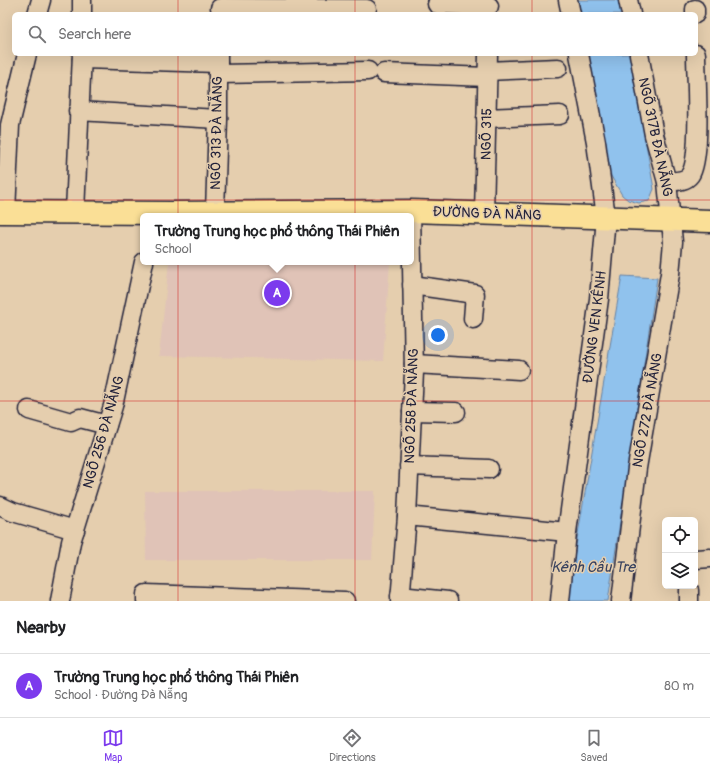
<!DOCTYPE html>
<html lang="en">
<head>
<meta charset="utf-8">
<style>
  body { margin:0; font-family:Pangolin,sans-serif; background:#f2f2f2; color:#202124 }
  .controls { position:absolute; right:12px; bottom:12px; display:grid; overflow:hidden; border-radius:6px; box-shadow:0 4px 16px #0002 }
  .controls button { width:36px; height:36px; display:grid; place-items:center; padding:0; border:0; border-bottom:1px solid #e0e0e0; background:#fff; color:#202124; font:20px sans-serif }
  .you { position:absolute; left:438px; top:335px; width:14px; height:14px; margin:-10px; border:3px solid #fff; border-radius:50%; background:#1a73e8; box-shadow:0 0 0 6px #1a73e833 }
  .badge { display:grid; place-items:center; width:26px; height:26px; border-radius:50%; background:#7c3aed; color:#fff; font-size:13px; font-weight:700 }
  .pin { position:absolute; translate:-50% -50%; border:2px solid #fff; box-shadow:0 1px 4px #0006 }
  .popup { position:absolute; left:140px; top:213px; width:274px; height:52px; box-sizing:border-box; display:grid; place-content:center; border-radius:6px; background:#fff; filter:drop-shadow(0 1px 3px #0005); font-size:13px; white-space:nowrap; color:#757577 }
  .popup b { font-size:15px; color:#202124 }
  .popup::after { content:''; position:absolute; left:50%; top:100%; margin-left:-8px; border:8px solid transparent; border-top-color:#fff }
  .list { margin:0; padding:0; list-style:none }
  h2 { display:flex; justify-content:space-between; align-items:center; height:52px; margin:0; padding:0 16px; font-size:17px }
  h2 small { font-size:13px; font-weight:400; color:#757577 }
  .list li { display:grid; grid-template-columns:26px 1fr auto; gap:12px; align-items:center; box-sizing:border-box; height:64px; padding:0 16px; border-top:1px solid #e0e0e0 }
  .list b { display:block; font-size:15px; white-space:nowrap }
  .list p { margin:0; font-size:13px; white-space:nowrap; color:#757577 }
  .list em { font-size:13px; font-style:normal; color:#757577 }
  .icon { flex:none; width:22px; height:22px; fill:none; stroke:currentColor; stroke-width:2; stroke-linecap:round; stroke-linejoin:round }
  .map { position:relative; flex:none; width:710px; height:601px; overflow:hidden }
  .search { position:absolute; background:#fff; box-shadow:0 4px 16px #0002; left:12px; right:12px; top:12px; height:44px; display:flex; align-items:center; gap:10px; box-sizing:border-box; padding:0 14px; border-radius:6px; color:#757577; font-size:15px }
  .sheet { height:116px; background:#fff }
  nav { display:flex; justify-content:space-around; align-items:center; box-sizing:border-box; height:56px; border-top:1px solid #e0e0e0; background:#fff; font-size:11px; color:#757577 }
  nav a { display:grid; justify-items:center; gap:2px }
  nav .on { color:#7c3aed }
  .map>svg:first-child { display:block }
  .built { fill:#e0c3b7 }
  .water { fill:#90c2ed; stroke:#6482a6 }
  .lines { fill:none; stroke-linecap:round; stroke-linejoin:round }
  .minor-casing { stroke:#22223b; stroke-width:21 }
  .major-casing { stroke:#22223b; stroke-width:25 }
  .minor { stroke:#e5ceae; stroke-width:18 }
  .major { stroke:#fadf96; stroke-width:22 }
  .grid { fill:none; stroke:#d62828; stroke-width:1; stroke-opacity:0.55 }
  .labels { text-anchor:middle; stroke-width:3; stroke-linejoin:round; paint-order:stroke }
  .street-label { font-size:14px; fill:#22223b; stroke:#e5ceae }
  .water-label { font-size:15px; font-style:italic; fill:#38425f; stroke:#e5ceae }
</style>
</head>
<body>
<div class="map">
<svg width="710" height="601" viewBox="0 0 710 601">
  <rect width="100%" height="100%" fill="#e5ceae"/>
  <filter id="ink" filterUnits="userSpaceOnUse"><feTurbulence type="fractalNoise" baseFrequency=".025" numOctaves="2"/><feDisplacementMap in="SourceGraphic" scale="8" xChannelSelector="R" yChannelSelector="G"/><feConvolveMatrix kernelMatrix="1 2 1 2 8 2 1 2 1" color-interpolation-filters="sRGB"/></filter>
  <g filter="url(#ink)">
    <g class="built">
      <polygon points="169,262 390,262 383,361 159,356"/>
      <polygon points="145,491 375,491 372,560 146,560"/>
    </g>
    <g class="water">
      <polygon points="578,0 620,0 622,14 580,14"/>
      <polygon points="588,54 630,54 654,189 649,201 639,203 628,200 622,195 611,176"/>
      <polygon points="622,276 657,278 608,601 568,601 573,563"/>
    </g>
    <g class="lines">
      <g class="minor-casing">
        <g id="minor">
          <polyline points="568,0 571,14"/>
          <polyline points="628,0 631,14"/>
          <polyline points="437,4 489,6"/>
          <polyline points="220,8 367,9"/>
          <polyline points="695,9 695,14"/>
          <polyline points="37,14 41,0"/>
          <polyline points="82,14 82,0"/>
          <polyline points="82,59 218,63"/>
          <polyline points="487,71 558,68"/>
          <polyline points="384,73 487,77"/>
          <polyline points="218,74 368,71"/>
          <polyline points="78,111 218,119"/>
          <polyline points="486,118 560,115"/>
          <path d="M667 182C674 181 685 182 690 175 702 158 696 78 696 54"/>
          <polyline points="6,212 10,125 27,54"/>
          <polyline points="75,212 82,54"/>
          <polyline points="215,212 218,119 218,54"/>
          <polyline points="484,213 488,54"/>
          <polyline points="412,285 475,294 473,319"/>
          <polyline points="414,364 519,370"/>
          <polyline points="29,410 71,422 80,418 107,425"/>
          <polyline points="412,411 456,412"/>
          <polyline points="409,466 489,469"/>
          <polyline points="0,506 13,512 75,530"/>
          <polyline points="407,516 567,532"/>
          <polyline points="696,559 710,558"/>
          <polyline points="689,590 689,601"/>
          <polyline points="400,596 448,601"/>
          <polyline points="60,601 71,542 113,406 144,262"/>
          <polyline points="146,601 146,594 345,601"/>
          <polyline points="400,601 407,516 414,372 411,211"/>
          <polyline points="560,601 567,532 599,299 606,217 596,142 579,54"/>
          <polyline points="621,601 637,468 670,274 673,242 667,182 654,135 639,54"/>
        </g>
      </g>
      <g class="major-casing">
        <polyline id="major" points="0,212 172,213 411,211 710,221"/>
      </g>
      <use href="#minor" class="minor"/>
      <use href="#major" class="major"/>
    </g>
  </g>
  <path class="grid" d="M178 0V14M355 0V14M532 0V14M178 54V601M355 54V601M532 54V601M0 200H710M0 401H710"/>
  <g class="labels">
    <g class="street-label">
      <text transform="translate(216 133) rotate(-89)" y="5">NGÕ 313 ĐÀ NẴNG</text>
      <text transform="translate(486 134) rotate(-89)" y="5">NGÕ 315</text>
      <text transform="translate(656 137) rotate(78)" y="5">NGÕ 317B ĐÀ NẴNG</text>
      <text transform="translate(487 213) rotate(2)" y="5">ĐƯỜNG ĐÀ NẴNG</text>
      <text transform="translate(594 327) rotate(-83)" y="5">ĐƯỜNG VEN KÊNH</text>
      <text transform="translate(411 406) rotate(-88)" y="5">NGÕ 258 ĐÀ NẴNG</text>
      <text transform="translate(647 410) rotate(-80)" y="5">NGÕ 272 ĐÀ NẴNG</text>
      <text transform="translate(103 432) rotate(-74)" y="5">NGÕ 256 ĐÀ NẴNG</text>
    </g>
    <g class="water-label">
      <text x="593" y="572">Kênh Cầu Tre</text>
    </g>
  </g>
</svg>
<div class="controls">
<button><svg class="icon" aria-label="locate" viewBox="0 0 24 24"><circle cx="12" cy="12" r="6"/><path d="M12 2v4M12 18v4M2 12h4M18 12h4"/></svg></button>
<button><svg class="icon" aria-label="layers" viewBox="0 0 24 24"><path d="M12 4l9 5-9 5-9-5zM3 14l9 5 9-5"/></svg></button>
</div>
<div class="you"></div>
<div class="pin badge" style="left:277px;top:293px">A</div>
<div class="popup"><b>Trường Trung học phổ thông Thái Phiên</b>School</div>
<div class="search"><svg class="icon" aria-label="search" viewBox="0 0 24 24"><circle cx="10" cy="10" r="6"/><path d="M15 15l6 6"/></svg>Search here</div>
</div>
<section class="sheet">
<h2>Nearby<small></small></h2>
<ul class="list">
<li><span class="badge">A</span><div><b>Trường Trung học phổ thông Thái Phiên</b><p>School · Đường Đà Nẵng</p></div><em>80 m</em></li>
</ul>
</section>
<nav>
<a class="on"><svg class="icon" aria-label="map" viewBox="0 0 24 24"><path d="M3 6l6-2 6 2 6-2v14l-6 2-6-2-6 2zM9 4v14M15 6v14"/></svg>Map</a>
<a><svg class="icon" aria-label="directions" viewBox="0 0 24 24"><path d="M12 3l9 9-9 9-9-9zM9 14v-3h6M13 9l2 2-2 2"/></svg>Directions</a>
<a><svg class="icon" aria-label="saved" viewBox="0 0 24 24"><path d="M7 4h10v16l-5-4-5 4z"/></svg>Saved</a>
</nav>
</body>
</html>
